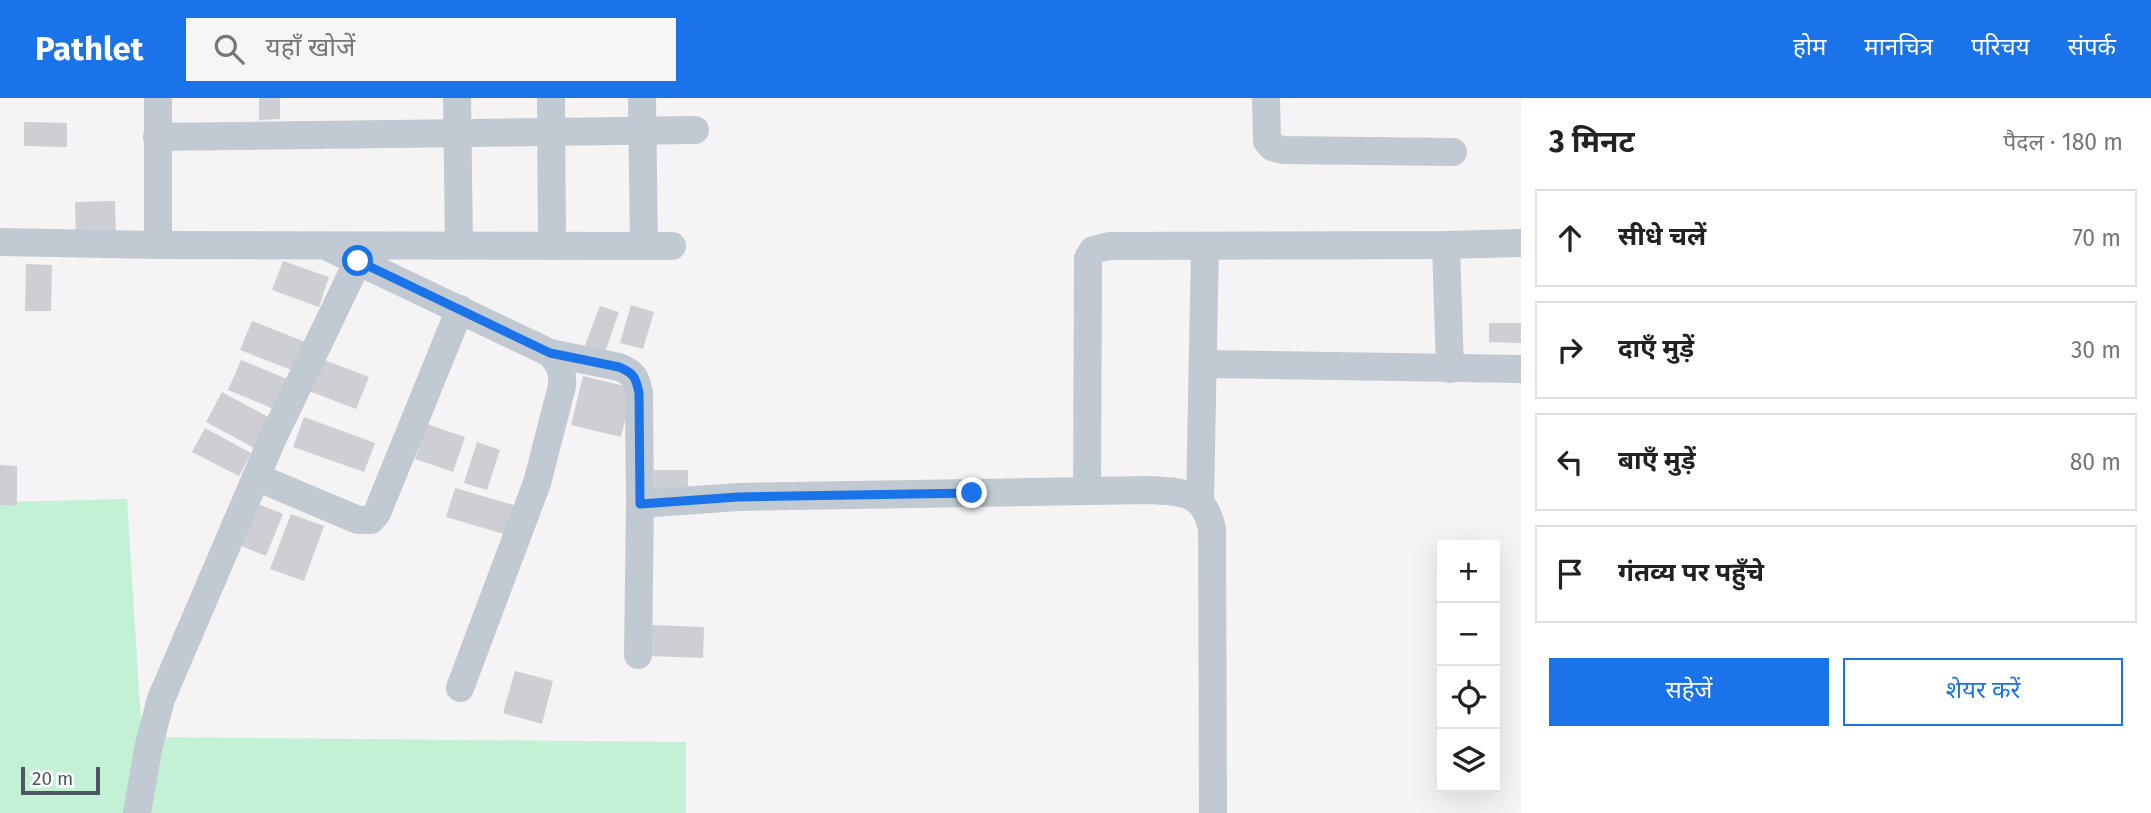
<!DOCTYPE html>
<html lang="hi">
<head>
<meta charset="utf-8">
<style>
  body { margin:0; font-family:"Fira Sans","Noto Sans Devanagari",sans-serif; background:#f6f6f6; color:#222 }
  .controls { position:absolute; right:21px; bottom:21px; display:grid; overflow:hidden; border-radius:0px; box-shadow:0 7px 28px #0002 }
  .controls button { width:63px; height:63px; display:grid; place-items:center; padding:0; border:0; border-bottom:2px solid #e0e0e0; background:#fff; color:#222; font:35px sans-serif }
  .scale { position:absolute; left:21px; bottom:18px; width:79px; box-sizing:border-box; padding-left:7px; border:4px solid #4a5661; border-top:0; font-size:19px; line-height:24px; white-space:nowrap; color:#4a5661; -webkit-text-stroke:5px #fff; paint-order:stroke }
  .stop { position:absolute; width:21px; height:21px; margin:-16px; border:5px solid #1a73e8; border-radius:50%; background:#fff }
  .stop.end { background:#1a73e8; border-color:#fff; box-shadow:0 2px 7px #0008 }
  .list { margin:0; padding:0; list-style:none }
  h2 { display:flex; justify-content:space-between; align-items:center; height:91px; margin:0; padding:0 28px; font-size:30px }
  h2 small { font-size:23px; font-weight:400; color:#767676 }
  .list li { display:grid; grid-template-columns:46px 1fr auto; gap:21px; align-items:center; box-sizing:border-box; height:98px; margin:0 14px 14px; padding:0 14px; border:2px solid #e0e0e0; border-radius:0px }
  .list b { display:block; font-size:26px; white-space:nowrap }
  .list em { font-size:23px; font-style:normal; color:#767676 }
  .actions { display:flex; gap:14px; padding:21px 28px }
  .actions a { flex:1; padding:16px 0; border:2px solid #1a73e8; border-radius:0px; text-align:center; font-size:24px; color:#1a73e8 }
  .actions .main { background:#1a73e8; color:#fff }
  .icon { flex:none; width:38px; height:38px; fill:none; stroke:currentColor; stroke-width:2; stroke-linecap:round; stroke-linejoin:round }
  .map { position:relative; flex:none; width:1521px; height:715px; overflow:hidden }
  header { display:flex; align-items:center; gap:42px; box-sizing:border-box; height:98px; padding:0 35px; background:#1a73e8; color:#fff }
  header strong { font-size:33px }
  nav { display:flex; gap:38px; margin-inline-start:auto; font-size:24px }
  .search { width:490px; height:63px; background:#f6f6f6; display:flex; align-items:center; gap:18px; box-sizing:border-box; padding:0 24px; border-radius:0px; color:#767676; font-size:26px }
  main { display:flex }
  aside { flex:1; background:#fff }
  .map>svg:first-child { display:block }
  .green { fill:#c3f1d5 }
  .building { fill:#cdcfd5 }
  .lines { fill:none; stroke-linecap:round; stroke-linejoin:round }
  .minor { stroke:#c1cad2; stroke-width:28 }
  .route { stroke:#1a73e8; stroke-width:9 }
</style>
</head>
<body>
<header>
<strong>Pathlet</strong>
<div class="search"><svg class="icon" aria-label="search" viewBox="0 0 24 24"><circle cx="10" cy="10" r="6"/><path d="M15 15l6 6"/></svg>यहाँ खोजें</div>
<nav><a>होम</a><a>मानचित्र</a><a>परिचय</a><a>संपर्क</a></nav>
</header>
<main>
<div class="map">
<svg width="1521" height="715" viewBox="0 0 1521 715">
  <rect width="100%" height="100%" fill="#f5f3f3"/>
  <polygon class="green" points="127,401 142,639 686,644 686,715 0,715 0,404"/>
  <g class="building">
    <polygon points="259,0 280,0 280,21 259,22"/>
    <polygon points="24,24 67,25 67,49 24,48"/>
    <polygon points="115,103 116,143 76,143 75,104"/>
    <polygon points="283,163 329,179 319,209 272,192"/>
    <polygon points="26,166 52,167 51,213 25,213"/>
    <polygon points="631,207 654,214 643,251 620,245"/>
    <polygon points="600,208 619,214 604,257 584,250"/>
    <polygon points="252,223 308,245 297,274 240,252"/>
    <polygon points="1489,225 1521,225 1521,245 1489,244"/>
    <polygon points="322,261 369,279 356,311 309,293"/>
    <polygon points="241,262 292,283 279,313 228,292"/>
    <polygon points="583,278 633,290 621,339 571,327"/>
    <polygon points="222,294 274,322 258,352 206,324"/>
    <polygon points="304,319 375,345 364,374 293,349"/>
    <polygon points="427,326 465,339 453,374 415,361"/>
    <polygon points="205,330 251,355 239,378 192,354"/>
    <polygon points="477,344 500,352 487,392 464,385"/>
    <polygon points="0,367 17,368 17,408 0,407"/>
    <rect x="654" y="372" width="34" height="28"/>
    <polygon points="455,390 520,409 511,438 446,419"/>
    <polygon points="251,403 283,416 266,458 234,445"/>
    <polygon points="291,416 324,428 304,483 270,471"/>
    <polygon points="651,527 704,529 703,560 650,558"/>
    <polygon points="515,573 553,583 542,626 503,615"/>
  </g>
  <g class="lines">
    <g class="minor">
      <polyline points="457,0 459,147"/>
      <polyline points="551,0 552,148"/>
      <polyline points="642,0 644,148"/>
      <polyline points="1266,0 1267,43 1272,49 1283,52 1453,54"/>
      <polyline points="157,39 695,32"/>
      <polyline points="0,144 158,147 672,148"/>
      <polyline points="158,147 158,0"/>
      <polyline points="1446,147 1450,271"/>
      <path d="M330 150 550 255C560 266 563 273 562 288L537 385 460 590"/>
      <path d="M550 255 619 269C634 275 636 280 639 295L640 406 638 557"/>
      <polyline points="1203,266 1521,271"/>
      <polyline points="256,379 358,422 371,422 377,415 460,211"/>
      <polyline points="1087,393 1088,173 1088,160 1093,152 1109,148 1446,147 1521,145"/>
      <polyline points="1200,403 1205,148"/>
      <path d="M640 406 738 399 1149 392C1183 394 1204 393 1212 431L1213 715"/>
      <polyline points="137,715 148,651 161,601 272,342 358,163"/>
    </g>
  </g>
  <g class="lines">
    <path class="route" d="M358 163 550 255 619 269C634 275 636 280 639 295L640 406 738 399 972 395"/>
  </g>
</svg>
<div class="controls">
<button>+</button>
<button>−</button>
<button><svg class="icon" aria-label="locate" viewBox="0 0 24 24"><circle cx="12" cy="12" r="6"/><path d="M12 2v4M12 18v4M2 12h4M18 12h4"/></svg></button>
<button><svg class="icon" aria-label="layers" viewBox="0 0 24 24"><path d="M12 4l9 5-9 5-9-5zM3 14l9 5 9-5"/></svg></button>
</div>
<div class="scale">20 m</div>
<div class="stop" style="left:358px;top:163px"></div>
<div class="stop end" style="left:972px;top:395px"></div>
</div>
<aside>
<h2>3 मिनट<small>पैदल · 180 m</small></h2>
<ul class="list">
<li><svg class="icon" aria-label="ahead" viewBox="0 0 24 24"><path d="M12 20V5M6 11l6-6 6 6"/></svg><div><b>सीधे चलें</b></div><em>70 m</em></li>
<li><svg class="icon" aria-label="right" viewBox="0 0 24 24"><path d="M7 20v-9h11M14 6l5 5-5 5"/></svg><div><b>दाएँ मुड़ें</b></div><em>30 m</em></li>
<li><svg class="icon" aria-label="left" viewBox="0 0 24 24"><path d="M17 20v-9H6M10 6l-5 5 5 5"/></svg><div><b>बाएँ मुड़ें</b></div><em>80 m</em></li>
<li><svg class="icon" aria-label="arrive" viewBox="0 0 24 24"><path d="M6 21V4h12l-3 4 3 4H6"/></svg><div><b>गंतव्य पर पहुँचे</b></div></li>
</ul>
<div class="actions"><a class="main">सहेजें</a><a>शेयर करें</a></div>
</aside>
</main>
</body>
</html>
